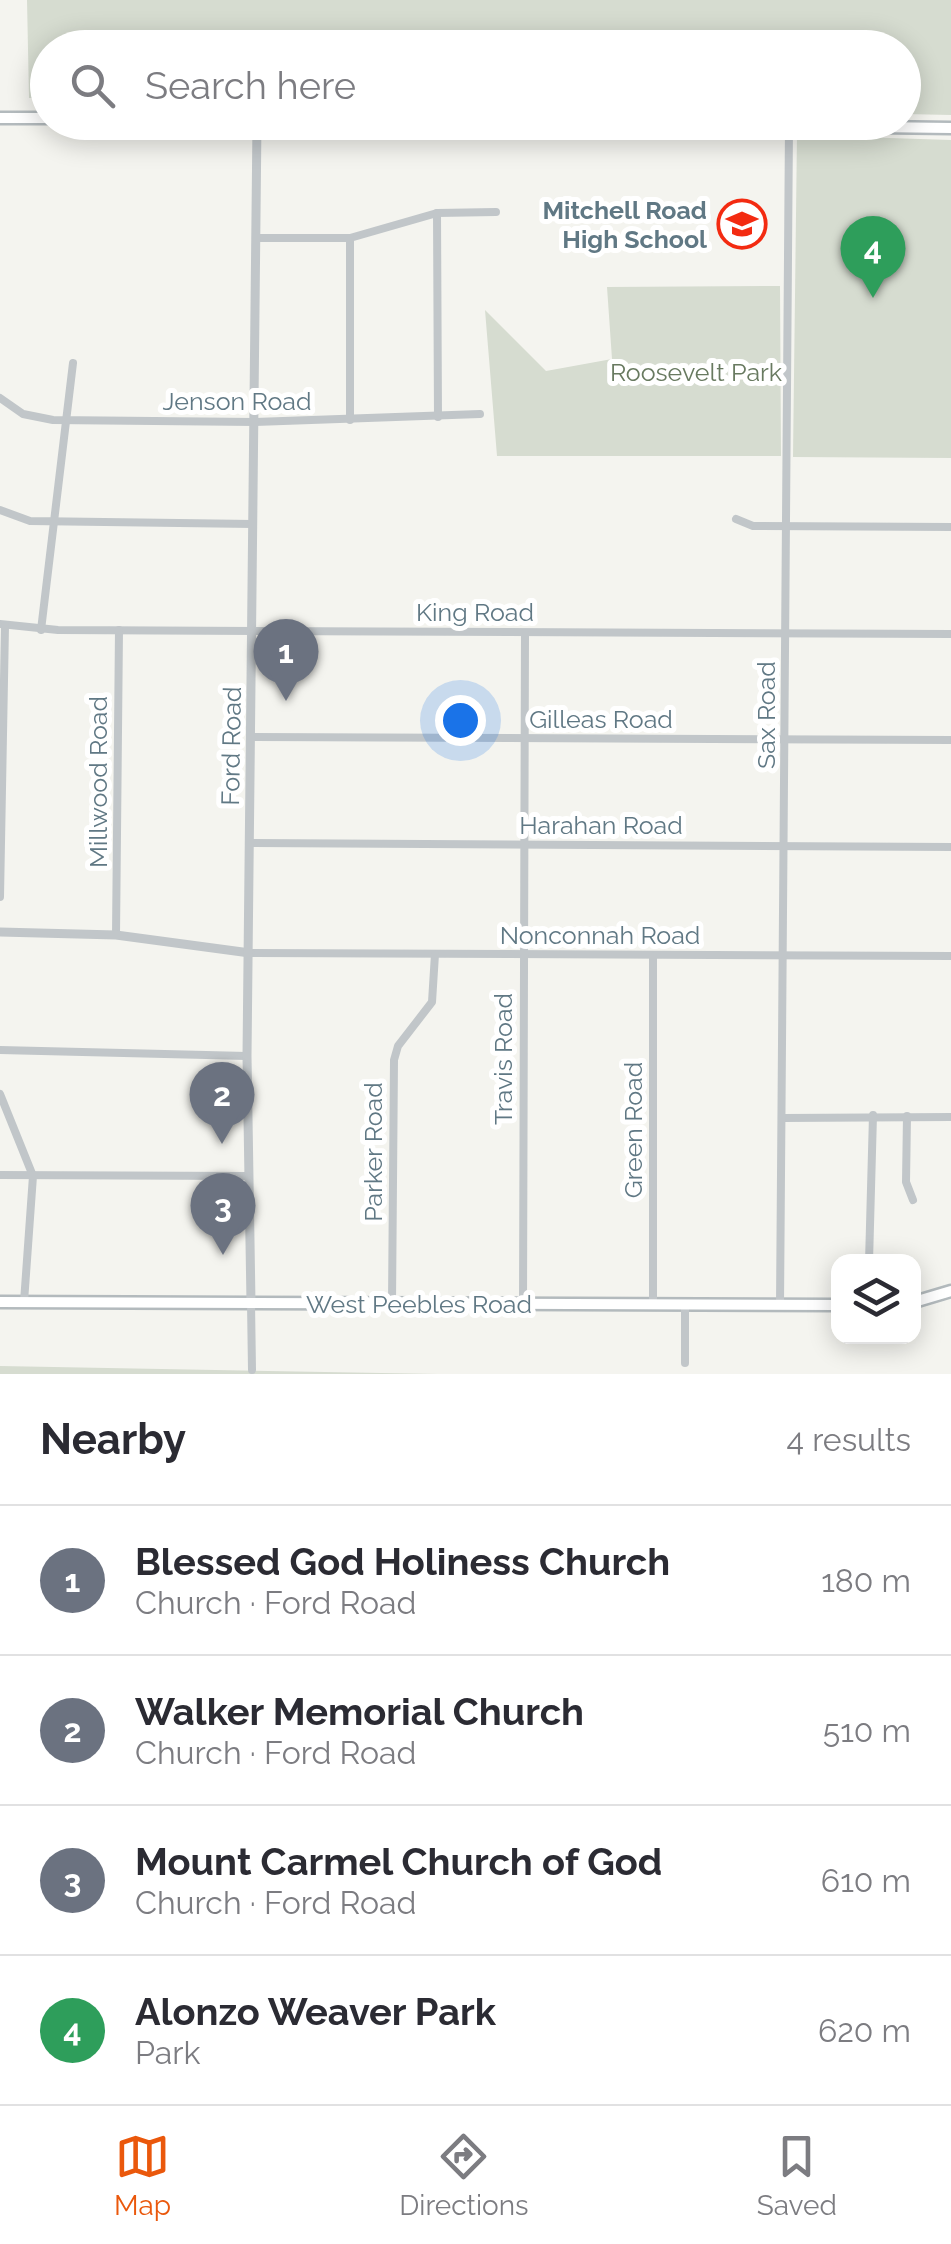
<!DOCTYPE html>
<html lang="en">
<head>
<meta charset="utf-8">
<style>
  body { margin:0; font-family:Raleway,sans-serif; background:#f7f7f7; color:#2b2b33 }
  .controls { position:absolute; right:30px; bottom:30px; display:grid; overflow:hidden; border-radius:20px; box-shadow:0 5px 25px #0003 }
  .controls button { width:90px; height:90px; display:grid; place-items:center; padding:0; border:0; border-bottom:2px solid #e1e1e2; background:#fff; color:#2b2b33; font:50px sans-serif }
  .you { position:absolute; left:460px; top:720px; width:35px; height:35px; margin:-25px; border:8px solid #fff; border-radius:50%; background:#1a73e8; box-shadow:0 0 0 15px #1a73e833 }
  .badge { display:grid; place-items:center; width:65px; height:65px; border-radius:50%; background:#ea580c; color:#fff; font-size:32px; font-weight:700 }
  .pin { position:absolute; translate:-50% -82px; filter:drop-shadow(0 2px 5px #0008) }
  .pin::after { content:''; position:absolute; top:52px; width:35px; height:30px; background:inherit; clip-path:polygon(0 0,100% 0,50% 100%) }
  .list { margin:0; padding:0; list-style:none }
  h2 { display:flex; justify-content:space-between; align-items:center; height:130px; margin:0; padding:0 40px; font-size:42px }
  h2 small { font-size:32px; font-weight:400; color:#7c7c81 }
  .list li { display:grid; grid-template-columns:65px 1fr auto; gap:30px; align-items:center; box-sizing:border-box; height:150px; padding:0 40px; border-top:2px solid #e1e1e2 }
  .list b { display:block; font-size:38px; white-space:nowrap }
  .list p { margin:0; font-size:32px; white-space:nowrap; color:#7c7c81 }
  .list em { font-size:32px; font-style:normal; color:#7c7c81 }
  .icon { flex:none; width:55px; height:55px; fill:none; stroke:currentColor; stroke-width:2; stroke-linecap:round; stroke-linejoin:round }
  .map { position:relative; flex:none; width:951px; height:1374px; overflow:hidden }
  .search { position:absolute; background:#fff; box-shadow:0 5px 25px #0003; left:30px; right:30px; top:30px; height:110px; display:flex; align-items:center; gap:25px; box-sizing:border-box; padding:0 35px; border-radius:55px; color:#7c7c81; font-size:38px }
  .sheet { height:730px; background:#fff }
  nav { display:flex; justify-content:space-around; align-items:center; box-sizing:border-box; height:140px; border-top:2px solid #e1e1e2; background:#fff; font-size:28px; color:#7c7c81 }
  nav a { display:grid; justify-items:center; gap:5px }
  nav .on { color:#ea580c }
  .map>svg:first-child { display:block }
  .green { fill:#d6dcd0 }
  .lines { fill:none; stroke-linecap:round; stroke-linejoin:round }
  .secondary-casing { stroke:#b3babd; stroke-width:15 }
  .minor { stroke:#c1c6c9; stroke-width:8 }
  .tertiary { stroke:#c1c6c9; stroke-width:9 }
  .secondary { stroke:#fff; stroke-width:10 }
  .labels { text-anchor:middle; stroke-width:10; stroke-linejoin:round; paint-order:stroke }
  .poi-label { font-size:25px; font-weight:bold; fill:#607884; stroke:#fff; text-anchor:end }
  .park-label { font-size:25px; fill:#687a60; stroke:#fff }
  .street-label { font-size:25px; fill:#607884; stroke:#fff }
</style>
</head>
<body>
<div class="map">
<svg width="951" height="1374" viewBox="0 0 951 1374">
  <rect width="100%" height="100%" fill="#f4f4ef"/>
  <g class="green">
    <polygon points="27,0 951,0 951,115 904,114 904,48 48,48 47,98 29,98"/>
    <polygon points="797,135 951,140 951,458 793,457"/>
    <polygon points="780,286 781,456 497,456 485,310 546,371 612,359 607,287"/>
    <polygon points="0,1366 438,1374 0,1374"/>
  </g>
  <g class="lines">
    <g class="secondary-casing">
      <g id="secondary">
        <polyline points="0,118 48,118"/>
        <polyline points="485,122 951,128"/>
        <polyline points="0,1302 838,1305"/>
        <polyline points="914,1302 951,1291"/>
      </g>
    </g>
    <g class="minor">
      <polyline points="437,213 438,417"/>
      <polyline points="257,238 350,238 437,213 496,212"/>
      <polyline points="350,238 350,420"/>
      <polyline points="0,398 23,414 53,420 255,422 480,414"/>
      <polyline points="0,510 30,521 253,524"/>
      <polyline points="736,519 753,526 951,527"/>
      <polyline points="0,624 58,630 951,634"/>
      <polyline points="41,630 73,363"/>
      <polyline points="251,737 951,740"/>
      <polyline points="250,843 951,847"/>
      <polyline points="0,897 5,626"/>
      <polyline points="116,935 119,630"/>
      <polyline points="250,953 951,956"/>
      <polyline points="653,956 653,1304"/>
      <polyline points="0,1050 247,1056"/>
      <polyline points="0,1094 33,1176 24,1302"/>
      <polyline points="907,1116 906,1182 913,1200"/>
      <polyline points="783,1118 951,1117"/>
      <polyline points="0,1175 246,1176"/>
      <polyline points="869,1262 873,1115"/>
      <polyline points="251,1303 252,1370"/>
      <polyline points="392,1303 394,1060 398,1046 432,1002 435,954"/>
      <polyline points="685,1304 685,1363"/>
      <polyline points="523,1305 525,633"/>
      <polyline points="780,1305 789,126"/>
    </g>
    <g class="tertiary">
      <polyline points="0,932 116,935 250,953"/>
      <polyline points="251,1303 247,1056 257,122"/>
    </g>
    <use href="#secondary" class="secondary"/>
  </g>
  <defs>
    <g id="school-ring" transform="scale(2.5)"><circle r="9.5" fill="#fff" stroke="#f32b11" stroke-width="1.5"/><path d="M0-5L7-2L0 1L-7-2ZM-4 1L0 2.5L4 1V4Q0 6-4 4Z" fill="#f32b11"/></g>
  </defs>
  <g fill-rule="evenodd">
    <use href="#school-ring" x="742" y="224"/>
  </g>
  <g class="labels">
    <g class="poi-label">
      <text x="707" y="219">Mitchell Road<tspan x="707" dy="29">High School</tspan></text>
    </g>
    <g class="park-label">
      <text x="696" y="381">Roosevelt Park</text>
    </g>
    <g class="street-label">
      <text x="237" y="410">Jenson Road</text>
      <text x="475" y="621">King Road</text>
      <text transform="translate(766 715) rotate(-90)" y="9">Sax Road</text>
      <text x="601" y="728">Gilleas Road</text>
      <text transform="translate(231 746) rotate(-89)" y="9">Ford Road</text>
      <text transform="translate(98 782) rotate(-90)" y="9">Millwood Road</text>
      <text x="601" y="834">Harahan Road</text>
      <text x="600" y="944">Nonconnah Road</text>
      <text transform="translate(503 1059) rotate(-90)" y="9">Travis Road</text>
      <text transform="translate(633 1130) rotate(-90)" y="9">Green Road</text>
      <text transform="translate(373 1152) rotate(-90)" y="9">Parker Road</text>
      <text x="419" y="1313">West Peebles Road</text>
    </g>
  </g>
</svg>
<div class="controls">
<button><svg class="icon" aria-label="layers" viewBox="0 0 24 24"><path d="M12 4l9 5-9 5-9-5zM3 14l9 5 9-5"/></svg></button>
</div>
<div class="you"></div>
<div class="pin badge" style="left:286px;top:701px;background:#6b7280">1</div>
<div class="pin badge" style="left:222px;top:1144px;background:#6b7280">2</div>
<div class="pin badge" style="left:223px;top:1255px;background:#6b7280">3</div>
<div class="pin badge" style="left:873px;top:298px;background:#2e9e5b">4</div>
<div class="search"><svg class="icon" aria-label="search" viewBox="0 0 24 24"><circle cx="10" cy="10" r="6"/><path d="M15 15l6 6"/></svg>Search here</div>
</div>
<section class="sheet">
<h2>Nearby<small>4 results</small></h2>
<ul class="list">
<li><span class="badge" style="background:#6b7280">1</span><div><b>Blessed God Holiness Church</b><p>Church · Ford Road</p></div><em>180 m</em></li>
<li><span class="badge" style="background:#6b7280">2</span><div><b>Walker Memorial Church</b><p>Church · Ford Road</p></div><em>510 m</em></li>
<li><span class="badge" style="background:#6b7280">3</span><div><b>Mount Carmel Church of God</b><p>Church · Ford Road</p></div><em>610 m</em></li>
<li><span class="badge" style="background:#2e9e5b">4</span><div><b>Alonzo Weaver Park</b><p>Park</p></div><em>620 m</em></li>
</ul>
</section>
<nav>
<a class="on"><svg class="icon" aria-label="map" viewBox="0 0 24 24"><path d="M3 6l6-2 6 2 6-2v14l-6 2-6-2-6 2zM9 4v14M15 6v14"/></svg>Map</a>
<a><svg class="icon" aria-label="directions" viewBox="0 0 24 24"><path d="M12 3l9 9-9 9-9-9zM9 14v-3h6M13 9l2 2-2 2"/></svg>Directions</a>
<a><svg class="icon" aria-label="saved" viewBox="0 0 24 24"><path d="M7 4h10v16l-5-4-5 4z"/></svg>Saved</a>
</nav>
</body>
</html>
